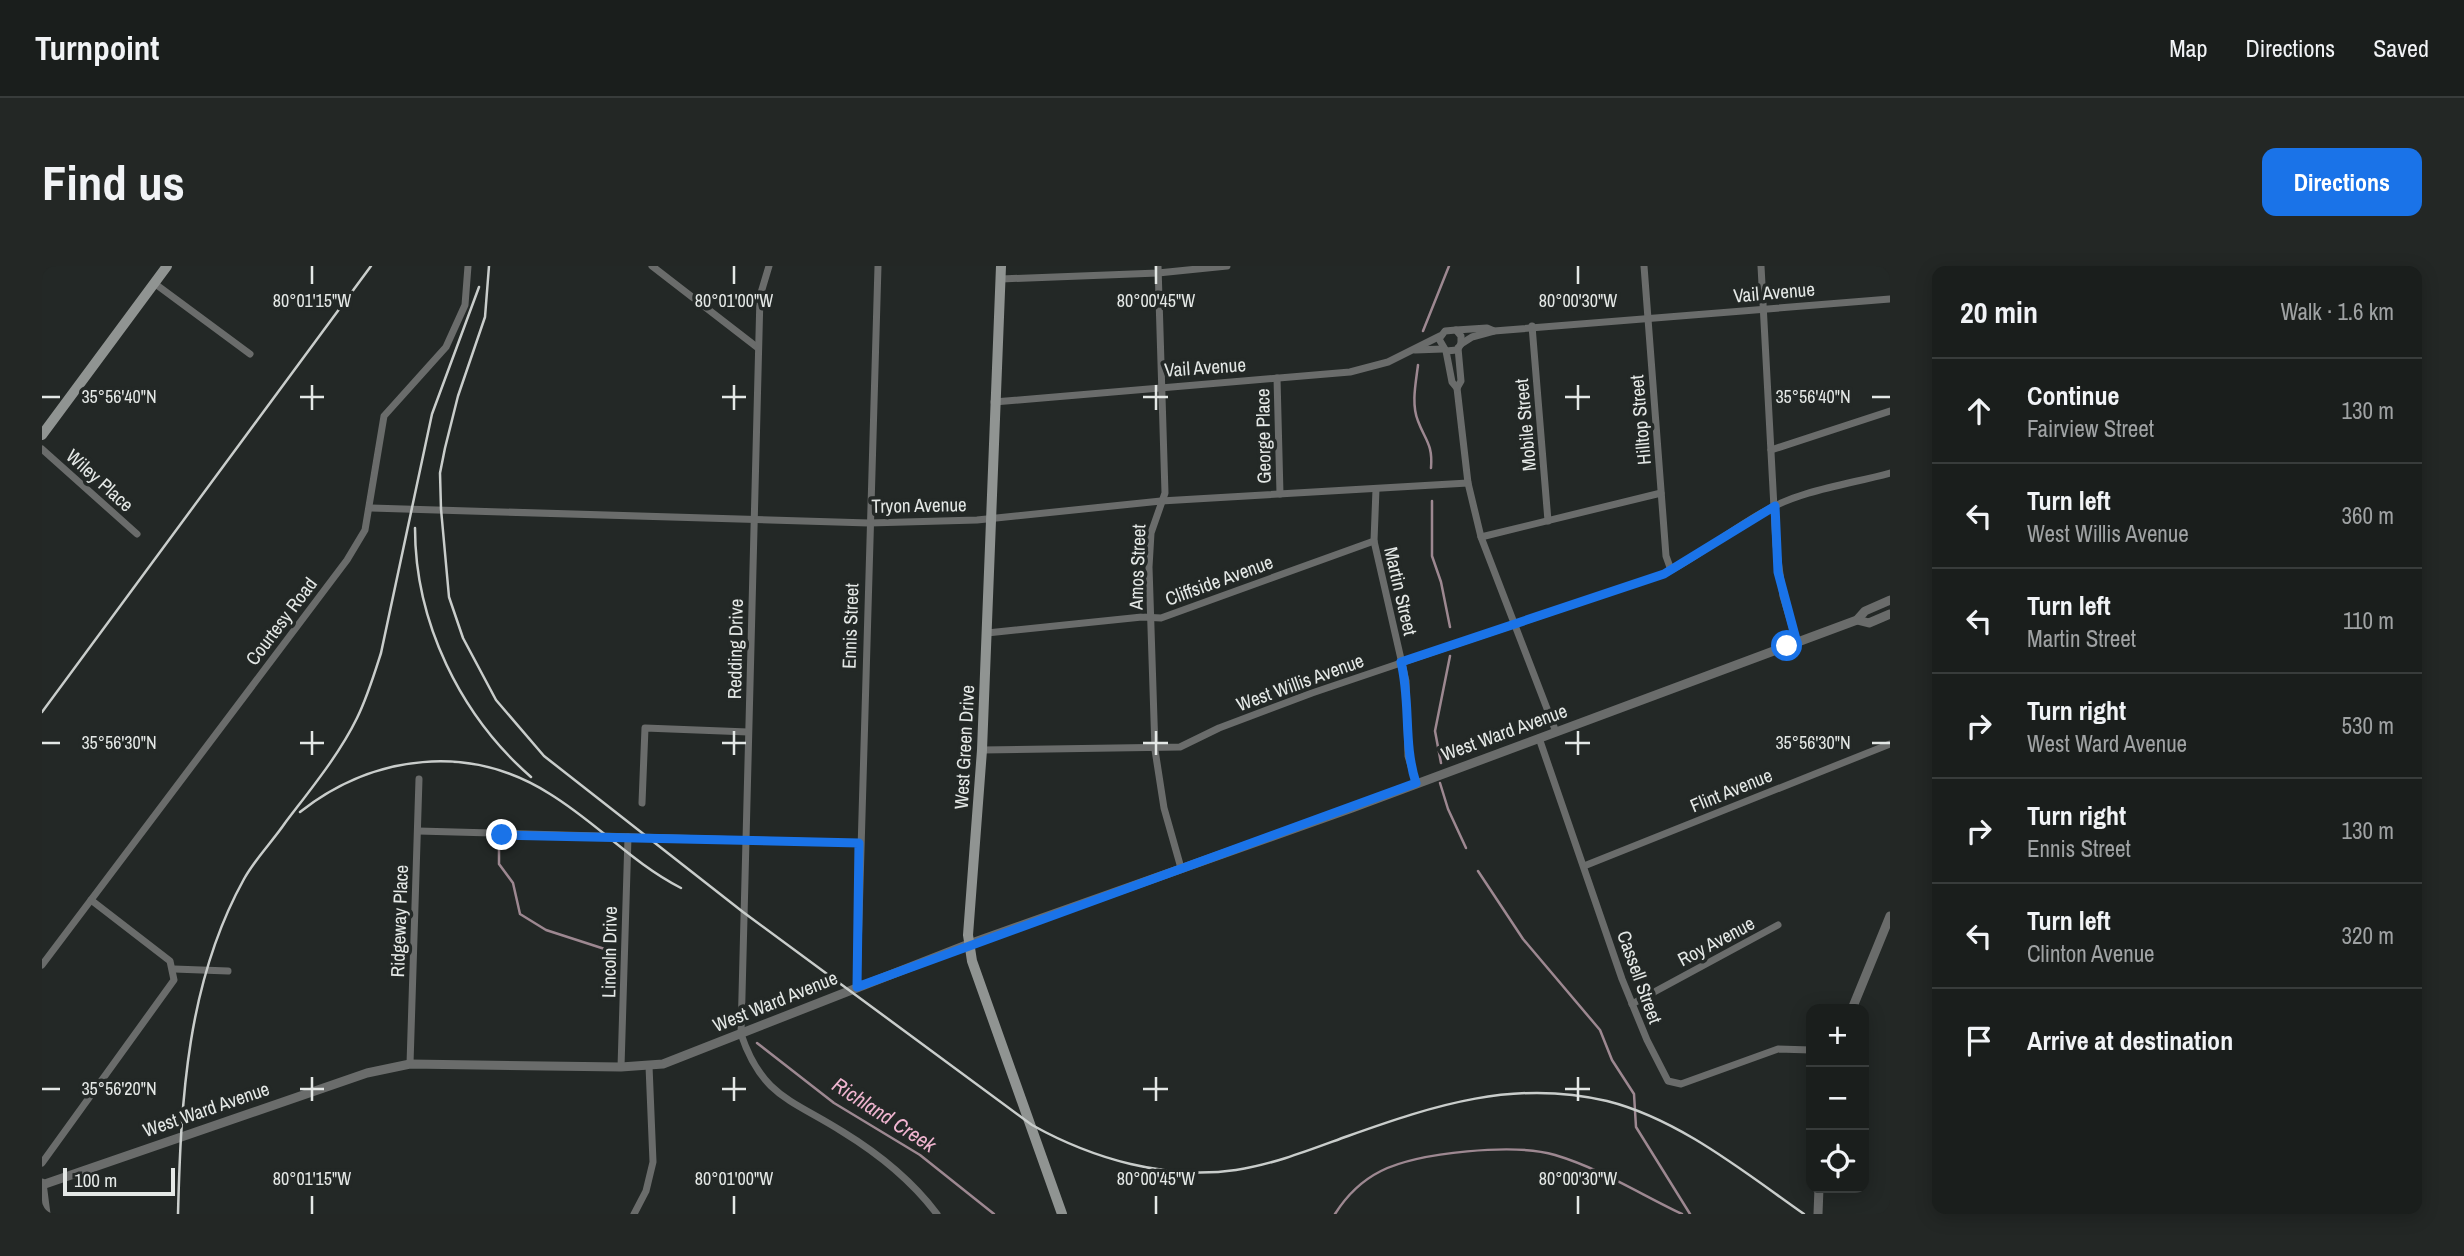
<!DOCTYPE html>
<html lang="en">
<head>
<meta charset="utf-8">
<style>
  body { margin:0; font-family:"Archivo Narrow",sans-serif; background:#232725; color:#f1f3f6 }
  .controls { position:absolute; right:21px; bottom:21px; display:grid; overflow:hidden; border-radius:14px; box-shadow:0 4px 18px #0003 }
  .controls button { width:63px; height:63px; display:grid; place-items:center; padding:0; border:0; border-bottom:2px solid #383c3b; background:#1a1e1c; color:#f1f3f6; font:35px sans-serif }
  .scale { position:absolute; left:21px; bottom:18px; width:112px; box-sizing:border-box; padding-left:7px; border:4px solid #e4e8e6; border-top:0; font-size:19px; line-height:24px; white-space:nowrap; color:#e4e8e6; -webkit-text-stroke:5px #232826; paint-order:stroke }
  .stop { position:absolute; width:21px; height:21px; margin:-16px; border:5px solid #1a73e8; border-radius:50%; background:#fff }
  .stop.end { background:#1a73e8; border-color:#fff; box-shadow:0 2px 7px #0008 }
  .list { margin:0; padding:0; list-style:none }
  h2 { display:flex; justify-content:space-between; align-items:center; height:91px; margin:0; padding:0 28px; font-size:30px }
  h2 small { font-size:23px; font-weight:400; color:#9fa2a3 }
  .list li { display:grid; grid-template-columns:46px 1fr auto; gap:21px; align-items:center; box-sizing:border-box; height:105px; padding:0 28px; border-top:2px solid #383c3b }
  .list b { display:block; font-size:26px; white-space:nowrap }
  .list p { margin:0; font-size:23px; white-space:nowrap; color:#9fa2a3 }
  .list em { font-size:23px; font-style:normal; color:#9fa2a3 }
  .icon { flex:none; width:38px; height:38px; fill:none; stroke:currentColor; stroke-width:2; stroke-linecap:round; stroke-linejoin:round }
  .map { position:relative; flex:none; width:1848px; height:948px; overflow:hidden; border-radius:14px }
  header { display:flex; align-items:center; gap:42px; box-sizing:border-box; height:98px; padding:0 35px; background:#1a1e1c; border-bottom:2px solid #383c3b }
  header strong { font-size:33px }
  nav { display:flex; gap:38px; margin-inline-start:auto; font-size:24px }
  .intro { display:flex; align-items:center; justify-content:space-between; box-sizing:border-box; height:168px; padding:0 42px }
  h1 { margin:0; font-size:49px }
  .button { padding:18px 32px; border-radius:14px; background:#1a73e8; color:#fff; font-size:24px; font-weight:700 }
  main { display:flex; gap:42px; padding:0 42px }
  aside { flex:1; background:#1a1e1c; border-radius:14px; box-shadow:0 4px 18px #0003 }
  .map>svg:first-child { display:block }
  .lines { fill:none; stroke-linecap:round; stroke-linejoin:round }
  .stream { stroke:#9d8891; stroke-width:2.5 }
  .minor { stroke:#6a6c6b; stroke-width:7 }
  .tertiary { stroke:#6a6c6b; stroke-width:9 }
  .secondary { stroke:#909492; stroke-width:10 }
  .rail { stroke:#c9cdcb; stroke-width:2.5 }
  .route { stroke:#1a73e8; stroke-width:9 }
  .ticks { fill:none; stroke:#e4e8e6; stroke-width:2.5 }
  .labels { text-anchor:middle; stroke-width:7; stroke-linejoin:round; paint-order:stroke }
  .street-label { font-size:19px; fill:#e4e8e6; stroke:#232826 }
  .water-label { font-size:21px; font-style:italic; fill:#f0b5d0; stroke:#232826 }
  .ticks-label { font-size:18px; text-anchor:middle; fill:#e4e8e6; stroke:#232826; stroke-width:7; stroke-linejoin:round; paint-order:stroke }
</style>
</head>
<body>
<header>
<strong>Turnpoint</strong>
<nav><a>Map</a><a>Directions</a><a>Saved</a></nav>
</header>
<div class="intro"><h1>Find us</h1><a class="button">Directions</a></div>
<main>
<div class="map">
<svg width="1848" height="948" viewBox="0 0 1848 948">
  <rect width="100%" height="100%" fill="#232826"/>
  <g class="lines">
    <g class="stream">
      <polyline points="1381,65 1407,0"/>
      <path d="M1376 99C1374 116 1369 138 1376 155 1383 174 1391 178 1389 202"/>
      <polyline points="1390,235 1390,290 1399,316 1408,361"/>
      <polyline points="1399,497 1393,465 1408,390"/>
      <polyline points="1398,517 1406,543 1424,582"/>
      <polyline points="457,582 457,598 471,617 478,648 504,664 575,687"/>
      <polyline points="1436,605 1481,673 1558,764 1570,794 1592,828 1594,861 1648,948"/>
      <polyline points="715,777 792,837 878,889 952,948"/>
      <path d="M1293 948C1305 929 1319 915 1339 905 1377 886 1473 877 1513 889 1557 902 1598 928 1640 948"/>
    </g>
    <g class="minor">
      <polyline points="610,0 716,82"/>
      <path d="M727 0 718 30 699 768C720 831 751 834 801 866 837 888 870 915 895 948"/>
      <polyline points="1116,0 1123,227 1109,267 1107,301 1113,484 1122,542 1139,602"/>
      <polyline points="1602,0 1624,290 1629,304"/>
      <polyline points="1719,0 1734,279 1741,330 1755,377"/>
      <polyline points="959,13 1116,7 1185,0"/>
      <polyline points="112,17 208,88"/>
      <polyline points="1490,60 1506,255"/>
      <polyline points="1414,64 1445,62 1452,65 1848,33"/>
      <polyline points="1419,78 1430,71 1452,65"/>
      <polyline points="1416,82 1419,115 1415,122 1426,217 1439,271 1514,466"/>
      <polyline points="1373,84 1401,83"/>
      <polyline points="1404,85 1415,84 1419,78 1419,70 1414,64 1403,65 1397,73 1404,85 1410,116 1415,122"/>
      <polyline points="1235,112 1238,228"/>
      <polyline points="952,136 1308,106 1346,96 1398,70"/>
      <polyline points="0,183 95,268"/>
      <polyline points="1729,184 1848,145"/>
      <polyline points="1334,223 1332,275 1364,415 1366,490 1374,517"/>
      <polyline points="329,242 827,257 935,254 1119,235 1426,217"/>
      <polyline points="1439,271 1619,227"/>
      <polyline points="945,367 1100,351 1119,352 1332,275"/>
      <polyline points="1497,472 1580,713 1605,774 1626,815 1639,818 1736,783 1769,784"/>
      <path d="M940 484 1138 481 1177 462 1270 427 1622 308C1658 290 1688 264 1723 245 1760 224 1808 218 1848 207"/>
      <polyline points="600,537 603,462 706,466"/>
      <polyline points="376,565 817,577"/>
      <polyline points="1542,600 1848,478"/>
      <polyline points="0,699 305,294 323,264 342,150 404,81 423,39 426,0"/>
      <polyline points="132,703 186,705"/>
      <polyline points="815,721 836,0"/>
      <polyline points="1590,738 1736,659"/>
      <polyline points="368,798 377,513"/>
      <polyline points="579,801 586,571"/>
      <polyline points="0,897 132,714 128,695 49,634"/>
      <polyline points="592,948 604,925 611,896 607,800"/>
    </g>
    <g class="tertiary">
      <polyline points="1815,354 1827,357 1848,348"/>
      <polyline points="1810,743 1848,650"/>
      <polyline points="0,917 4,948"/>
      <polyline points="0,919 325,807 368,798 579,801 621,798 927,678 1310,542 1815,354 1823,345 1848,334"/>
      <polyline points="1776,948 1777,922"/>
    </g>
    <g class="secondary">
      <polyline points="959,0 940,484 926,669 930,695 1020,948"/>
      <polyline points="0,169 125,0"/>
    </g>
    <g class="rail">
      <path d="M447 0 443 51 416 130 403 182 398 207 399 243 407 331 421 372 454 434 502 490 701 646 990 859C1051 893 1124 914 1194 904 1233 898 1270 883 1306 870 1393 839 1472 813 1565 835 1637 853 1702 906 1762 948"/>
      <path d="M373 262C373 356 418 449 489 511"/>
      <polyline points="0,446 329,0"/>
      <path d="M258 546C332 488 428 477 508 528 554 556 590 597 639 622"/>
      <path d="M136 948C139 833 145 716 202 613 213 593 230 576 243 557 268 524 297 489 315 452 325 432 332 409 339 387L390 148 437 21"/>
    </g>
  </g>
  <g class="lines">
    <path class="route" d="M460 569 817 577 815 721 1374 517C1361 477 1369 437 1359 396L1622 308 1733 240 1736 306 1755 377 1745 380"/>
  </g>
  <path class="ticks" d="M270 0V18M692 0V18M1114 0V18M1536 0V18M270 119V144M692 119V144M1114 119V144M1536 119V144M0 131H18M258 131H282M680 131H704M1101 131H1126M1523 131H1548M1830 131H1848M270 465V489M692 465V489M1114 465V489M1536 465V489M0 477H18M258 477H282M680 477H704M1101 477H1126M1523 477H1548M1830 477H1848M270 811V835M692 811V835M1114 811V835M1536 811V835M0 823H18M258 823H282M680 823H704M1101 823H1126M1523 823H1548M270 930V948M692 930V948M1114 930V948M1536 930V948"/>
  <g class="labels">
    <g class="street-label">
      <text transform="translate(1732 26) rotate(-5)" y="7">Vail Avenue</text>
      <text transform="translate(1163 101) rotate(-4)" y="7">Vail Avenue</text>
      <text transform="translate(1598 154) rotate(-95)" y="7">Hilltop Street</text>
      <text transform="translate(1483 159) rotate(-95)" y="7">Mobile Street</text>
      <text transform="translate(1221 170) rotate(-91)" y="7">George Place</text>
      <text transform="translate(58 214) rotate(42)" y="7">Wiley Place</text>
      <text transform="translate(877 239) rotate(-1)" y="7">Tryon Avenue</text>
      <text transform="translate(1095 301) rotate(-88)" y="7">Amos Street</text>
      <text transform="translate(1177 314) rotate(-20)" y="7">Cliffside Avenue</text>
      <text transform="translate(1359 325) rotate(77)" y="7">Martin Street</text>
      <text transform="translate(239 355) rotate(-53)" y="7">Courtesy Road</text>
      <text transform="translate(808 360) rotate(-88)" y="7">Ennis Street</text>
      <text transform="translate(693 383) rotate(-89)" y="7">Redding Drive</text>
      <text transform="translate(1258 416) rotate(-20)" y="7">West Willis Avenue</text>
      <text transform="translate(1462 466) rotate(-20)" y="7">West Ward Avenue</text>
      <text transform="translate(922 481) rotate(-87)" y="7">West Green Drive</text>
      <text transform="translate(1689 524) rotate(-22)" y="7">Flint Avenue</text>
      <text transform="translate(357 655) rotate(-88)" y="7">Ridgeway Place</text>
      <text transform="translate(1674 675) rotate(-28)" y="7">Roy Avenue</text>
      <text transform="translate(567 686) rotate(-89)" y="7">Lincoln Drive</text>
      <text transform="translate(1598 711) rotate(70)" y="7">Cassell Street</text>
      <text transform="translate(733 735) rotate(-22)" y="7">West Ward Avenue</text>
      <text transform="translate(164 843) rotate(-19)" y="7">West Ward Avenue</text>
    </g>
    <g class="water-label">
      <text transform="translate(842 849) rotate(33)" y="7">Richland Creek</text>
    </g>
  </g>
  <g class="ticks-label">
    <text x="270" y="41">80°01'15"W</text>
    <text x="692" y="41">80°01'00"W</text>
    <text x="1114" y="41">80°00'45"W</text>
    <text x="1536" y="41">80°00'30"W</text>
    <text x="77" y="137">35°56'40"N</text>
    <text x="1771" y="137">35°56'40"N</text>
    <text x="77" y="483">35°56'30"N</text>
    <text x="1771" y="483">35°56'30"N</text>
    <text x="77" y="829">35°56'20"N</text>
    <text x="270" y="919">80°01'15"W</text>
    <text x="692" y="919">80°01'00"W</text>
    <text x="1114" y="919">80°00'45"W</text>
    <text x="1536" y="919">80°00'30"W</text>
  </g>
</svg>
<div class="controls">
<button>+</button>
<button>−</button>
<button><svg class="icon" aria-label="locate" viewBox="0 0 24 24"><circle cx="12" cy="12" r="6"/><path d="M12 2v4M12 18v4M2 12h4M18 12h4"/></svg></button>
</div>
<div class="scale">100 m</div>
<div class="stop" style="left:1745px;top:380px"></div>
<div class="stop end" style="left:460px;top:569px"></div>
</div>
<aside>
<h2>20 min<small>Walk · 1.6 km</small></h2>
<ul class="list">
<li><svg class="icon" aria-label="ahead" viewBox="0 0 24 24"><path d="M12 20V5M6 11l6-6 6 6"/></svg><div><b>Continue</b><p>Fairview Street</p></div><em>130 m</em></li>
<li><svg class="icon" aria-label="left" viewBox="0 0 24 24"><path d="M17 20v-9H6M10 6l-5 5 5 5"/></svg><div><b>Turn left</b><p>West Willis Avenue</p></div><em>360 m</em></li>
<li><svg class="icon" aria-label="left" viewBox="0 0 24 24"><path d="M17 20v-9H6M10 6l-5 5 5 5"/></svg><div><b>Turn left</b><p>Martin Street</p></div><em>110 m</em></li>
<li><svg class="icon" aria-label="right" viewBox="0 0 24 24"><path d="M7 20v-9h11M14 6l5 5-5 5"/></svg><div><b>Turn right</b><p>West Ward Avenue</p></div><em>530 m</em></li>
<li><svg class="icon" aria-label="right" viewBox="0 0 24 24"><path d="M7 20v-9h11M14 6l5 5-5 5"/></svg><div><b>Turn right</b><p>Ennis Street</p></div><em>130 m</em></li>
<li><svg class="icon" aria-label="left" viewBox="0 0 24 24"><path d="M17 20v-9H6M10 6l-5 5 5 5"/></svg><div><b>Turn left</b><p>Clinton Avenue</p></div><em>320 m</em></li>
<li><svg class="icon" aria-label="arrive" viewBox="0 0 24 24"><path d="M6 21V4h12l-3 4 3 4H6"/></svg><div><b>Arrive at destination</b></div></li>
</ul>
</aside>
</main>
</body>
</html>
